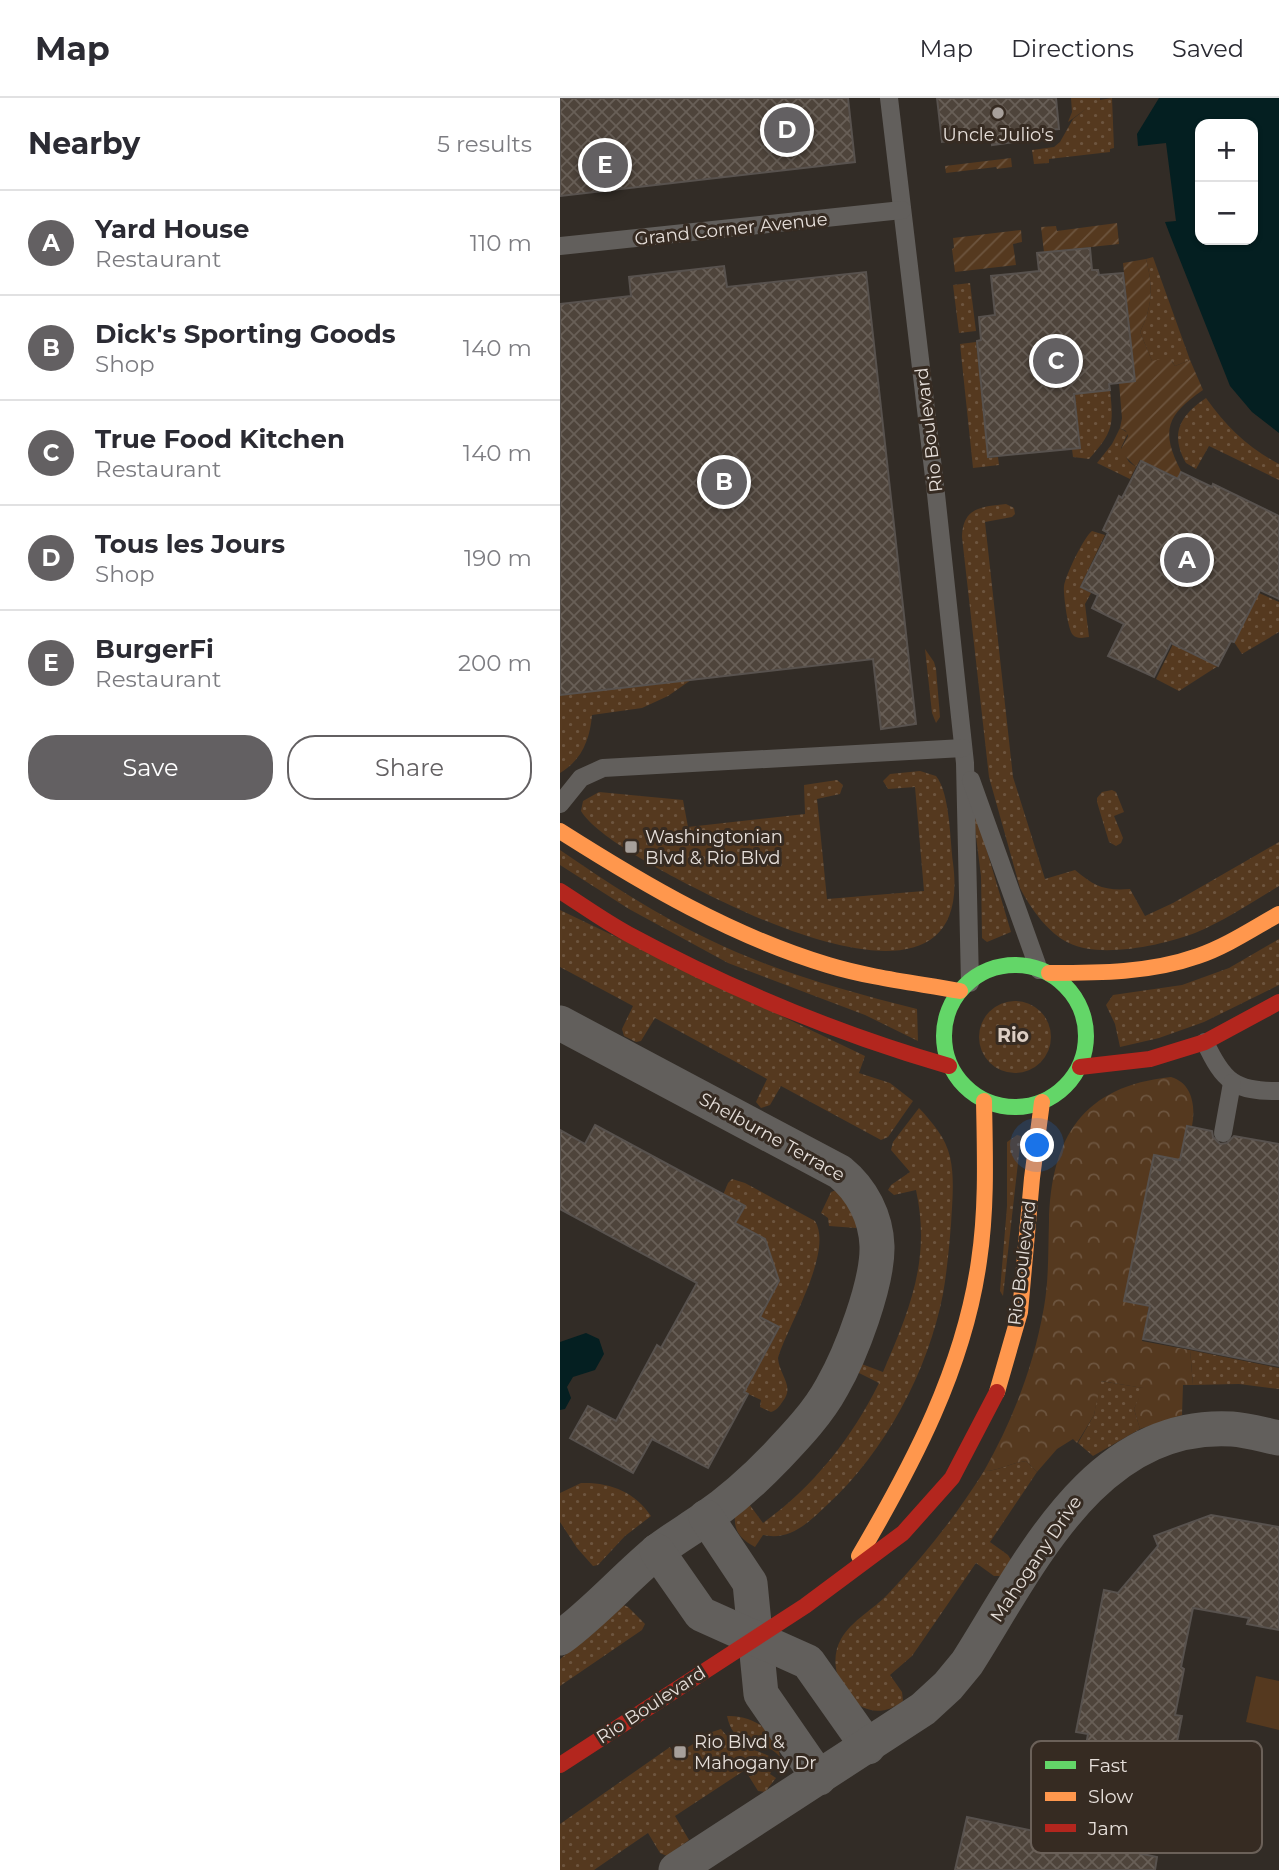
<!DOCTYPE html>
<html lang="en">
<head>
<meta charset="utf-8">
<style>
  body { margin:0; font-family:Montserrat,sans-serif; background:#f2f2f3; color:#2b2b33 }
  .controls { position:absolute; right:21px; top:21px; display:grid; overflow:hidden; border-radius:14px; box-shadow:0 2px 5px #0004 }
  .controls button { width:63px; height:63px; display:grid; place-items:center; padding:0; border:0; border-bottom:2px solid #e1e1e2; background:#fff; color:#2b2b33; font:35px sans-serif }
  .you { position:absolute; left:478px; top:1048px; width:24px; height:24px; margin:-18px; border:5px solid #fff; border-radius:50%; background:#1a73e8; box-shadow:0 0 0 10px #1a73e833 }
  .badge { display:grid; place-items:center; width:46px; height:46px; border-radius:50%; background:#636062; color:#fff; font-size:23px; font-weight:700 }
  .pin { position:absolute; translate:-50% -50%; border:4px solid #fff; box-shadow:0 2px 7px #0006 }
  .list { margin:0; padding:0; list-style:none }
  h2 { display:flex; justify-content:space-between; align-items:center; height:91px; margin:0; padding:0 28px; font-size:30px }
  h2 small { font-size:23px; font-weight:400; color:#7c7c81 }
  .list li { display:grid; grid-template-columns:46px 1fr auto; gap:21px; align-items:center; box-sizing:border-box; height:105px; padding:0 28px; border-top:2px solid #e1e1e2 }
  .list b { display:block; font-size:26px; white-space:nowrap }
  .list p { margin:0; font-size:23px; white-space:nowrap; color:#7c7c81 }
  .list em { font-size:23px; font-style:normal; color:#7c7c81 }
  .actions { display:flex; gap:14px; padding:21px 28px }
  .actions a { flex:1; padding:16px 0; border:2px solid #636062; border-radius:28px; text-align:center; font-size:24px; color:#636062 }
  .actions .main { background:#636062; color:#fff }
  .map { position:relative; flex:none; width:719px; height:1772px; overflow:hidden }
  header { display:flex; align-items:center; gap:42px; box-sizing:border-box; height:98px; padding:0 35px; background:#fff; border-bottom:2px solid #e1e1e2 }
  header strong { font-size:33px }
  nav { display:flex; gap:38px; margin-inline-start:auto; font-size:24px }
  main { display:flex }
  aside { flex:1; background:#fff }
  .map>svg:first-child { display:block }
  .grass { fill:url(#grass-dots) }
  .forest { fill:url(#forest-crowns) }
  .park { fill:#55391f }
  .garden { fill:url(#garden-furrows) }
  .water { fill:#041f21; fill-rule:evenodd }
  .building { fill:url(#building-cross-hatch); stroke:#58524e; stroke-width:2 }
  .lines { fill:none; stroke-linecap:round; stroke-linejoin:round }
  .lane { stroke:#625f5c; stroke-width:18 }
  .street { stroke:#625f5c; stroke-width:35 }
  .fast { stroke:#63d668; stroke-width:16 }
  .slow { stroke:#ff974d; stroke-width:16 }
  .jam { stroke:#b3261e; stroke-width:16 }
  .poi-dot { fill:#a7a09b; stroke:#362b22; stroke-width:2.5 }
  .labels { text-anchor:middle; stroke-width:6; stroke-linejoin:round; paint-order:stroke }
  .poi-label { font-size:18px; fill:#e6dfda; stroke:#362b22; text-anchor:start }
  .street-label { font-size:18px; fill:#e6dfda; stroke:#362b22 }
  .neighbourhood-label { font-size:19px; font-weight:bold; fill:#ddcfc4; stroke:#362b22 }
  .key { fill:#362b22; stroke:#6b6159; stroke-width:2 }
  .key-label { font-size:19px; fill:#e6dfda }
</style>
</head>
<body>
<header>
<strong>Map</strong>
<nav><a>Map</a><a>Directions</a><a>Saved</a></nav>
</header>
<main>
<aside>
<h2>Nearby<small>5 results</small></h2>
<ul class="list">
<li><span class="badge">A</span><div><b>Yard House</b><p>Restaurant</p></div><em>110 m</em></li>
<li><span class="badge">B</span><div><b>Dick's Sporting Goods</b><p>Shop</p></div><em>140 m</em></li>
<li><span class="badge">C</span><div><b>True Food Kitchen</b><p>Restaurant</p></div><em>140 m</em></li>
<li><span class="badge">D</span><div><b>Tous les Jours</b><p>Shop</p></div><em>190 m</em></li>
<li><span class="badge">E</span><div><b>BurgerFi</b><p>Restaurant</p></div><em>200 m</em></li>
</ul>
<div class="actions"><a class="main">Save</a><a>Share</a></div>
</aside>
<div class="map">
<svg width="719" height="1772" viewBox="0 0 719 1772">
  <defs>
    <pattern id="grass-dots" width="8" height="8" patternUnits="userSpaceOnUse" patternTransform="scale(1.75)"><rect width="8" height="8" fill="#55391f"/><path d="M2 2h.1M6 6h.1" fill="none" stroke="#6d553f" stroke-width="1.8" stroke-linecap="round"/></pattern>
    <pattern id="forest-crowns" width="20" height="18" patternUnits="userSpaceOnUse" patternTransform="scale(1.75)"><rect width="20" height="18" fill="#55391f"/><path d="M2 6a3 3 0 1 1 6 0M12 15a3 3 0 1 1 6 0" fill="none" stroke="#6d553f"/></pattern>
    <pattern id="garden-furrows" width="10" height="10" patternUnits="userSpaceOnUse" patternTransform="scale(1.75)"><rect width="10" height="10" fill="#55391f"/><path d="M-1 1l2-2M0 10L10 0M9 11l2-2" fill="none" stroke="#6d553f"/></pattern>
    <pattern id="building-cross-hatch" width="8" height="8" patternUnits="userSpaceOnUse" patternTransform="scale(1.75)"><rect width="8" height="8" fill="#4e443b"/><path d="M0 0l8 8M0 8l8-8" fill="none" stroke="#685f57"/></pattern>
  </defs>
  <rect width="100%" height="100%" fill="#322c26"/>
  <g class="grass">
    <polygon points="511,0 540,0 540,2 552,0 554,50 550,51 550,54 489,61 489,65 474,66 472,52 494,49 500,44 513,21 527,10 508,24 512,14"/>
    <path d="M593 159 630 262 615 268 612 263H592L580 234C593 209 593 188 586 161Z"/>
    <polygon points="410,185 416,233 399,235 393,187"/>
    <polygon points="416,244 428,360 438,359 439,367 413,370 400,246"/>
    <path d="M550 292C554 328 553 334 529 361L513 359 512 351 520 349 515 296Z"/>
    <path d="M646 300C666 328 688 350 719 366V382L649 348 636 371 626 365C609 335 621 317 646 300Z"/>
    <polygon points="560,330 568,335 561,350 569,364 576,369 570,381 537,365 552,346"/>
    <path d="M446 406 454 410 455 416 452 419 425 424 453 679 485 781 515 772C534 788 544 793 570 791L585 818 613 805 719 744V788C692 804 664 823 635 835 604 847 540 861 509 845 488 835 471 811 460 790L429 679 402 439C403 409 421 409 446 406Z"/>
    <path d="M532 433 545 437 520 489 531 495 525 506 529 539C523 540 517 541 513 537 508 533 503 495 504 488 506 476 524 439 532 433Z"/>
    <polygon points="699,495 719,504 719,534 682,556 674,544"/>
    <polygon points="613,546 658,568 619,593 596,581"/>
    <polygon points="365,551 374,564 376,571 380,619 376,625 372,615"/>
    <path d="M131 582 108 598 82 610 32 617C30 641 22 662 0 675V597Z"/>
    <path d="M360 673 376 678C390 695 390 742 393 765 414 923 207 827 139 792 111 778 36 739 21 713L23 703 39 694 123 702 128 729 245 716 244 687 277 682 283 687 280 696 257 701 267 801 364 793 355 689 328 691 323 683 330 676Z"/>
    <polygon points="552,692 556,694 564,714 554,718 563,740 561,745 556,748 549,744 537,704 537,700 542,694"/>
    <polygon points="411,699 451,834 427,844 422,840 421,778"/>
    <path d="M0 752C48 785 97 817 150 842 216 874 287 893 357 911L358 943 305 917 168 865 69 811 0 767Z"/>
    <polygon points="0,812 305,958 299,975 330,985 353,1003 328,1039 321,1042 221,988 210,1007 201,1010 196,1004 207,981 95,920 81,943 76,944 64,938 62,931 73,908 0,869"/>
    <polygon points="719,841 719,887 644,924 599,940 560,949 555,926 546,907 553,897 622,887 669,870"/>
    <circle cx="455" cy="939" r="36"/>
    <path d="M359 1010C372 1024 386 1040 390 1059 395 1081 392 1105 391 1127 389 1150 387 1173 383 1196 368 1273 325 1354 267 1407 249 1424 231 1443 203 1437L195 1449C178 1440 172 1430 176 1411L189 1406 203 1425C253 1389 292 1340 319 1285L297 1274 299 1265 323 1274C350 1211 371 1161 356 1092L334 1097 328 1092 331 1087 350 1074 331 1052 333 1044Z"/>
    <polygon points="457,1037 461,1038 443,1198 440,1193 447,1108 447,1044"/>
    <path d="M172 1081 185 1085 255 1123C274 1154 227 1229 218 1260 219 1277 235 1288 223 1303 219 1309 217 1312 211 1314L200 1309 201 1302 184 1294 219 1230 200 1219 219 1182 205 1141 175 1125 184 1108 163 1097 168 1085Z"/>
    <polygon points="279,1091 298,1127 296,1130 269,1128 268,1120 261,1115 271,1094"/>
    <polygon points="630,1252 719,1270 719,1291 679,1286 633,1287"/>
    <polygon points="540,1283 584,1290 574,1311 580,1331 533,1358 518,1345 534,1317"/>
    <path d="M466 1363 477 1374 430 1444 448 1457 451 1462 440 1478H434L416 1465 352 1558 330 1577 342 1594 343 1603C302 1636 260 1578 281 1541 292 1522 314 1511 328 1496 364 1458 396 1418 424 1373 440 1373 450 1365 466 1363Z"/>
    <path d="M21 1385C50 1384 75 1394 91 1418L65 1438 38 1467 33 1468 17 1450 0 1424V1395Z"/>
    <polygon points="59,1505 68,1509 85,1526 82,1532 0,1588 0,1561 36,1533"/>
    <path d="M167 1618C192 1617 217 1632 220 1659 202 1637 175 1655 167 1618Z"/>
    <path d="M161 1631C177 1652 190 1648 211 1659L215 1666 210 1676 216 1680 205 1694 198 1693 185 1672 115 1718 129 1742 107 1758 100 1755 88 1735 34 1772H0V1726L110 1649 119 1662 125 1658 122 1653 152 1634Z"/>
  </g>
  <path class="forest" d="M611 979C632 985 636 1008 632 1028L627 1027 620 1062 594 1057 564 1203 589 1208 582 1243 630 1252 633 1287H623L622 1317 580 1331 574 1311 583 1290 541 1283 534 1317 517 1345 513 1341 497 1351 477 1374 466 1363C450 1365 440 1373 424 1373 453 1322 474 1267 484 1209 489 1181 488 1152 489 1124 491 1039 523 988 611 979Z"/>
  <polygon class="park" points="696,1578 719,1583 719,1632 686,1624"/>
  <g class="garden">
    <polygon points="451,60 452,69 437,71 436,69 386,75 385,68"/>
    <polygon points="557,125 559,146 484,154 481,129 496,128 497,133"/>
    <polygon points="461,132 462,144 453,146 456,167 395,174 392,151 394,150 393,140"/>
    <path d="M586 161C593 188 593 209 580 234L592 263 609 259 615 268 630 262 643 292C607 317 600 332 621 373L618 380 580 362 576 369 560 353 568 338 566 333 560 330 562 320 559 285 575 283 563 165Z"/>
  </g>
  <g class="water">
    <path d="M599 0H719V335L692 314 670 288 610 137 605 124 616 123 606 45 578 48 577 36ZM693 26V142H640V26Z"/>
    <polygon points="26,1235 39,1241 44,1256 35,1272 13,1279 7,1289 11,1300 5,1311 0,1312 0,1244"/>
  </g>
  <g class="building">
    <polygon points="0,0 288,0 295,64 0,98"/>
    <polygon points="377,0 496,0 499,31 476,33 477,41 432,47 431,38 382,44"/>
    <polygon points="530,150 532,172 538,172 539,177 563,175 575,283 549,286 550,292 514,296 520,350 428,359 417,243 421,242 419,219 435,217 431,178 479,173 477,155"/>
    <polygon points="164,168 167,189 306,174 356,626 321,631 313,561 0,597 0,206 71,198 69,179"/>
    <polygon points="581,363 618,381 621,374 652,389 653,386 719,418 719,501 700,492 674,544 671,543 658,568 611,545 594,579 548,558 564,526 532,510 538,497 521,489 548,435 543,432 559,398 562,400"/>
    <polygon points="35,1027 185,1108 175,1125 205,1141 219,1183 200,1219 219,1229 184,1294 188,1296 148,1370 92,1341 73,1375 10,1340 28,1308 56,1323 97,1247 101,1250 137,1185 0,1111 0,1032 25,1046"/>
    <polygon points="627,1028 652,1033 653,1039 660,1046 667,1045 674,1038 719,1046 719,1268 583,1241 590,1208 564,1203 594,1057 620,1062"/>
    <polygon points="651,1417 719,1429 719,1532 687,1526 689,1520 633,1510 621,1569 624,1571 615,1617 622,1618 615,1654 598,1650 594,1667 525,1654 528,1636 516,1634 544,1492 558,1495 598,1448 594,1438"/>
    <polygon points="407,1719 597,1759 595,1772 395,1772"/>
  </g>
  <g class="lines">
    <g class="lane">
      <polyline points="329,0 376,396 405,665 410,885"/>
      <polyline points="0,148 342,112"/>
      <polyline points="411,682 479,872"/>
      <polyline points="0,706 21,680 43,670 403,650"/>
      <path d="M645 944C663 983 675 994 719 993"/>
      <polyline points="663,1035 672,985"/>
    </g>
    <g class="street">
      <path d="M0 925 280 1074C302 1092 316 1119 317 1148 318 1185 291 1256 272 1289 258 1315 236 1338 216 1359 194 1382 169 1404 143 1422 127 1433 110 1443 95 1455 62 1483 34 1515 0 1540"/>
      <polyline points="146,1419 190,1485 201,1596 259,1680"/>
      <polyline points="97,1453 141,1516 248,1564 308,1649"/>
      <path d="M116 1772 363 1611 388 1588 407 1565C469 1468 534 1323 672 1331 687 1332 704 1337 719 1340"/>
    </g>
    <circle class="fast" cx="455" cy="938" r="71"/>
    <g class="slow">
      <path d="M0 733C85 787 172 838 268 867 311 880 356 885 400 893"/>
      <path d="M489 875C539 875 590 875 638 858 667 848 692 831 719 816"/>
      <polyline points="437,1294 460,1214 472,1080 482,1004"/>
      <path d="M299 1458C353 1366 404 1270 419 1163 427 1110 425 1056 424 1003"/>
    </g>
    <g class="jam">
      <path d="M0 793C22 807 44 823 68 836 170 891 278 936 389 968"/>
      <polyline points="520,969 590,961 645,944 719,904"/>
      <polyline points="0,1667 245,1508 343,1435 392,1380 437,1294"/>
    </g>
  </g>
  <g class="poi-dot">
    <circle cx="438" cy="15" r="7"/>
    <rect x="64" y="742" width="14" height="14" rx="3.5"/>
    <rect x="113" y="1647" width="14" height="14" rx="3.5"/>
  </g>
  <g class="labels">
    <g class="poi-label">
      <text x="438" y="43" text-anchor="middle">Uncle Julio's</text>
      <text x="85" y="745">Washingtonian<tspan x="85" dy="21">Blvd &amp; Rio Blvd</tspan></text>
      <text x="134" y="1650">Rio Blvd &amp;<tspan x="134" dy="21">Mahogany Dr</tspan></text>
    </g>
    <g class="street-label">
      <text transform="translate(171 131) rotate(-6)" y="6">Grand Corner Avenue</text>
      <text transform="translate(369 332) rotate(-97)" y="6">Rio Boulevard</text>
      <text transform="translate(212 1039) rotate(29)" y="6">Shelburne Terrace</text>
      <text transform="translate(462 1165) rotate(-83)" y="6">Rio Boulevard</text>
      <text transform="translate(476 1461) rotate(-56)" y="6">Mahogany Drive</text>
      <text transform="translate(91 1607) rotate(-33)" y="6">Rio Boulevard</text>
    </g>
    <g class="neighbourhood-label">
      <text x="453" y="944">Rio</text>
    </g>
  </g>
  <rect x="471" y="1643" width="231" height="112" rx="10" class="key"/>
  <rect x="485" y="1663" width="31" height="8" fill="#63d668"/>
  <rect x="485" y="1694" width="31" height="9" fill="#ff974d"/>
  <rect x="485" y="1726" width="31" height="8" fill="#b3261e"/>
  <g class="key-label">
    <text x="528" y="1674">Fast</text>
    <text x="528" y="1705">Slow</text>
    <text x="528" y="1737">Jam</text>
  </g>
</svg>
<div class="controls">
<button>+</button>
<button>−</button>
</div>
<div class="you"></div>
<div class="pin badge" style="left:627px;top:462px">A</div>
<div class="pin badge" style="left:164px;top:384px">B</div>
<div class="pin badge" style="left:496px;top:263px">C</div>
<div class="pin badge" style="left:227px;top:32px">D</div>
<div class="pin badge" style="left:45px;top:67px">E</div>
</div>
</main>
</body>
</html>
